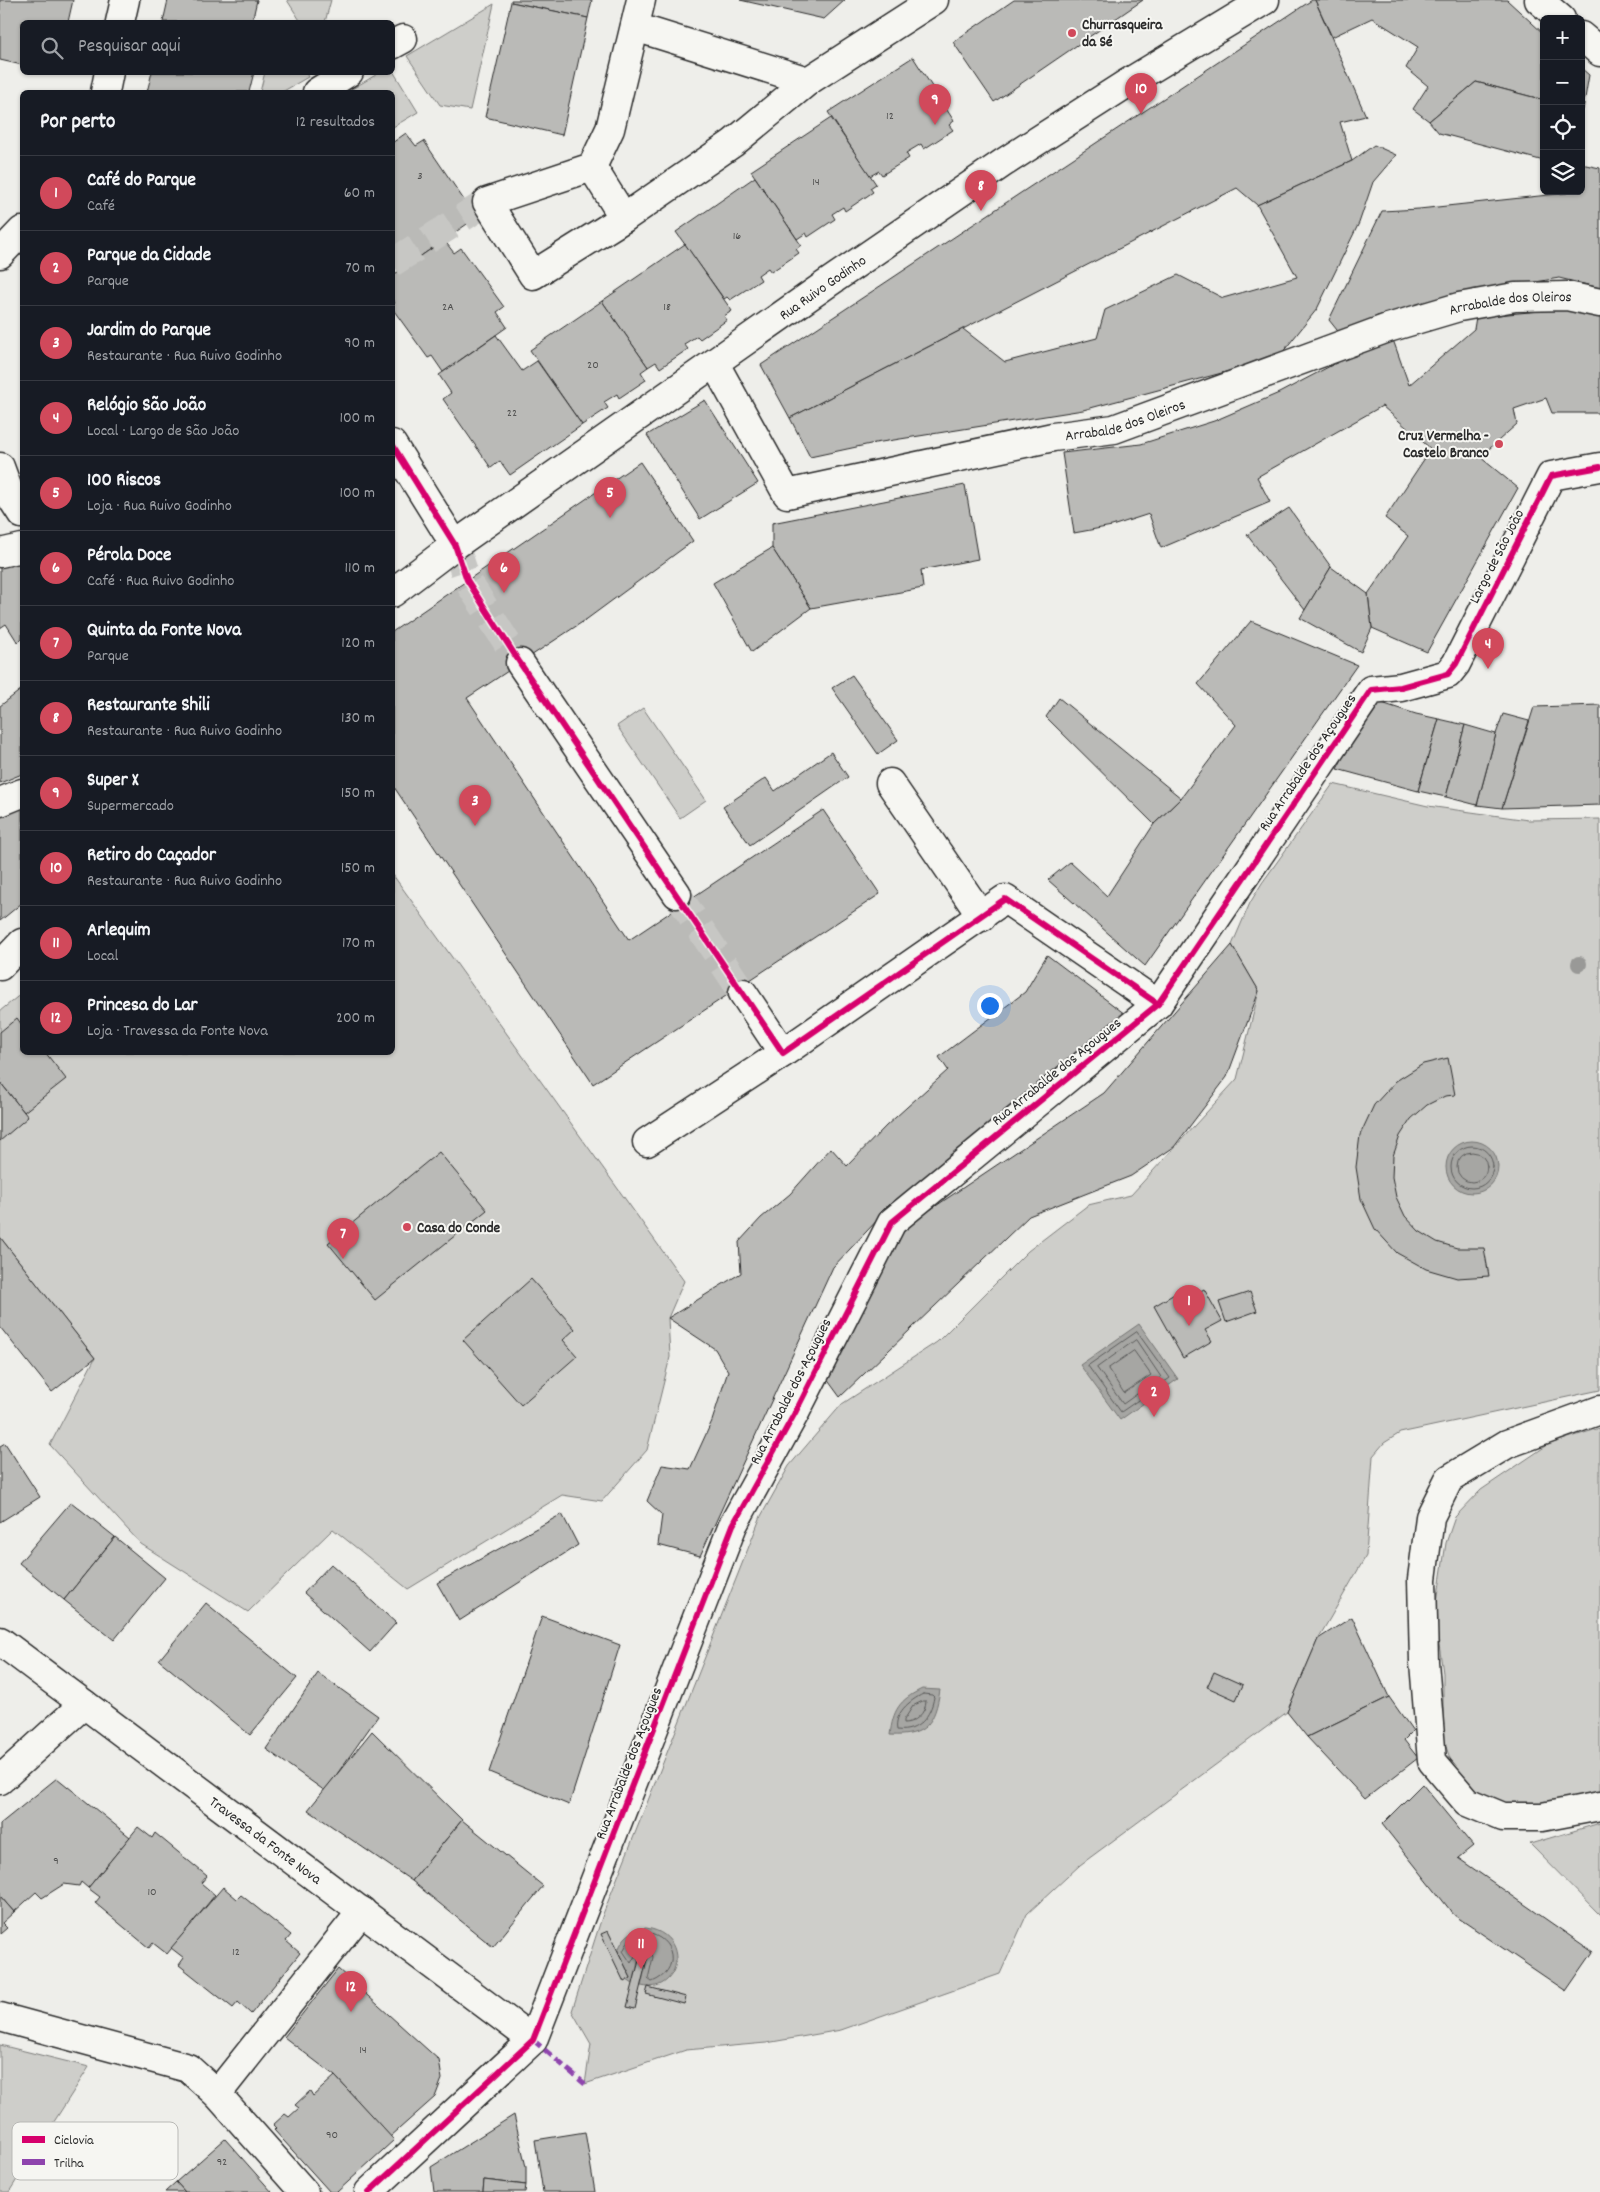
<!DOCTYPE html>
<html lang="pt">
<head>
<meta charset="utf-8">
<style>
  body { margin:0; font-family:Dekko,sans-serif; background:#242831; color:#f1f3f6 }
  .controls { position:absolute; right:15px; top:15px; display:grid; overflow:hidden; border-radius:8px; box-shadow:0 1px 4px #0004 }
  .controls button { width:45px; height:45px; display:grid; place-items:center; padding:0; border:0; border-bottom:1px solid #363941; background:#171b24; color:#f1f3f6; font:25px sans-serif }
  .you { position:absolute; left:989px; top:1005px; width:18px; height:18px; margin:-12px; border:4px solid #fff; border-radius:50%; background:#1a73e8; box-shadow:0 0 0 8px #1a73e833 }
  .badge { display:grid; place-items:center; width:32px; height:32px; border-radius:50%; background:#d1495b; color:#fff; font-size:16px; font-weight:700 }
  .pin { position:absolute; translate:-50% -41px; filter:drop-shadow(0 1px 2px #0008) }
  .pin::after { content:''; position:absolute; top:26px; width:18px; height:15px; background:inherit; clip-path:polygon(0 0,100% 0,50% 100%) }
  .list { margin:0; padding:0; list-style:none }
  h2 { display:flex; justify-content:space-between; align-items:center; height:65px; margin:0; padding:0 20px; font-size:21px }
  h2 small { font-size:16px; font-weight:400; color:#9ea1a6 }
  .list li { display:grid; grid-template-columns:32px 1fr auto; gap:15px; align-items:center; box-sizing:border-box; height:75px; padding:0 20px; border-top:1px solid #363941 }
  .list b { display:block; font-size:19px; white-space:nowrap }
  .list p { margin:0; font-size:16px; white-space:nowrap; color:#9ea1a6 }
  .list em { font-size:16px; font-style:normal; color:#9ea1a6 }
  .icon { flex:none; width:28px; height:28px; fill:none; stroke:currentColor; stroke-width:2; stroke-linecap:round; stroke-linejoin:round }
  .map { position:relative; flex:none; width:1600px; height:2192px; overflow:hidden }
  .search { position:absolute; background:#171b24; box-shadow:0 1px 4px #0004; left:20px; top:20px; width:375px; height:55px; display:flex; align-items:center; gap:12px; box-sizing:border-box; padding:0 18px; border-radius:8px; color:#9ea1a6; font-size:19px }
  .panel { position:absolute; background:#171b24; box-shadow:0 1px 4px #0004; left:20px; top:90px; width:375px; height:965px; border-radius:8px }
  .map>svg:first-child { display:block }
  .green { fill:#cececa; stroke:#7c7c7a }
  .water { fill:#a6a6a3; stroke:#757573 }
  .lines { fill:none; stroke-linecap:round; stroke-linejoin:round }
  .shore { stroke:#5c5c5b; stroke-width:1 }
  .building { fill:#babab7; stroke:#2b2b2b }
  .minor-tunnel { stroke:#c7c7c4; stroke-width:28; stroke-dasharray:28 14; stroke-linecap:butt }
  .minor-casing { stroke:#2b2b2b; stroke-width:31 }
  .major-casing { stroke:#2b2b2b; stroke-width:31 }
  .minor { stroke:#f6f6f2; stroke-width:28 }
  .major { stroke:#f6f6f2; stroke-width:28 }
  .quiet { stroke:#8e44ad; stroke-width:5; stroke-dasharray:10 5; stroke-linecap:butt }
  .cycleway-casing { stroke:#f6f6f2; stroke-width:9 }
  .cycleway { stroke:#d6006c; stroke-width:6 }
  .tree { fill:#999997 }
  .poi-dot { fill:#d1495b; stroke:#f6f6f2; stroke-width:2 }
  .labels { text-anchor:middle; stroke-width:4; stroke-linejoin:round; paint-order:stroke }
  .number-label { font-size:12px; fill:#4f4f4e }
  .poi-label { font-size:15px; font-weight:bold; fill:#2b2b2b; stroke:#f6f6f2; text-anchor:start }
  .street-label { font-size:15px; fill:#2b2b2b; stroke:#f6f6f2 }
  .key { fill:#f6f6f2; stroke:#b9b9b6; stroke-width:1 }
  .key-label { font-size:14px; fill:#2b2b2b }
</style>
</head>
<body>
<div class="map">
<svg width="1600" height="2192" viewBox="0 0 1600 2192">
  <rect width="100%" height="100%" fill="#eeeeea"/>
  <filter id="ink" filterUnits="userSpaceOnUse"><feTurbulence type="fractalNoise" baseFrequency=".02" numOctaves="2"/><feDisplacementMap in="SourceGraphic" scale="10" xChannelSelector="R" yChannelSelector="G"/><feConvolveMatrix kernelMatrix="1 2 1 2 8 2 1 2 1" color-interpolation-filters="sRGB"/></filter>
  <g filter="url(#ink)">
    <g class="green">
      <polygon points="287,0 331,0 325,22 301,22"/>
      <polygon points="494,4 470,110 440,105 407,56"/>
      <polygon points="393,71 418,112 393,127 392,92 347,92 379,73"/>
      <polygon points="265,72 306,73 308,77 282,92 260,92"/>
      <polygon points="643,708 706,800 680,818 617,726"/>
      <polygon points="1333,784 1428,806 1528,820 1600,819 1600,1390 1400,1433 1384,1443 1373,1456 1366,1556 1318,1639 1287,1712 1080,1865 1027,1914 1000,1974 841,2030 766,2043 686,2050 585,2084 591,2044 572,2011 603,1914 761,1516 789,1466 842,1404 937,1342 1028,1251 1088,1205 1131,1195 1237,1079 1259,991 1232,945 1250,903 1262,883"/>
      <polygon points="393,875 684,1281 668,1318 670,1357 647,1450 602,1501 562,1495 408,1589 333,1529 248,1612 141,1544 50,1445 95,1358 0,1237 0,1011 22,993 22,1052 392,1052"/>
      <polygon points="1600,1428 1600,1797 1555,1807 1493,1808 1454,1770 1443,1738 1443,1673 1435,1615 1446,1543 1455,1517 1481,1490 1549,1444"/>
      <polygon points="1600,1823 1600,1915 1530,1844"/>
      <polygon points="0,2045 89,2067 9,2192 0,2192"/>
    </g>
    <g class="water">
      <circle cx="1472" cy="1167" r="26"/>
      <polygon points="1139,1324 1178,1379 1120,1420 1080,1365"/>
      <path d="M922 1689 940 1690C935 1723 926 1737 890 1735 893 1710 899 1700 922 1689Z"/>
      <path d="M646 1928C692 1934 681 1995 641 1986L648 1955 640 1953 633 1984 627 1980 631 1978 618 1951C623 1936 631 1931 646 1928Z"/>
    </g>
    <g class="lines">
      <g class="shore">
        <circle cx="1472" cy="1167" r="21"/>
        <circle cx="1472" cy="1167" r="15"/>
        <polygon points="1137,1332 1170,1378 1121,1412 1088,1366"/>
        <polygon points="1136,1340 1161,1377 1123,1404 1097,1368"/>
        <polygon points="1134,1351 1151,1375 1124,1393 1108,1369"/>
        <path d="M923 1694 932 1695 934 1697C931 1716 918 1733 897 1730 894 1713 909 1701 923 1694Z"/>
        <path d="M923 1701H926C926 1713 915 1723 904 1723V1720L913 1706Z"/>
        <path d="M646 1933C676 1937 681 1971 652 1982L648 1979 653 1957 651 1952 639 1949 631 1963 623 1951 630 1939Z"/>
      </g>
    </g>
    <g class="building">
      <polygon points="0,0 73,0 68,22 22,22 22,65 0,60"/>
      <polygon points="168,0 257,0 252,22 163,22"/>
      <polygon points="511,0 592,0 588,18 511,2"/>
      <polygon points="740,0 845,0 824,19"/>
      <polygon points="1014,0 1143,0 994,102 953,42"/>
      <polygon points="1312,0 1315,0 1366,116 1340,122 1352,161 1257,205 1237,188 790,418 761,365"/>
      <polygon points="1315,0 1507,0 1544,34 1544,100 1476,82 1429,121 1413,109 1428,86 1406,68 1418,47 1372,18 1332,37"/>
      <polygon points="511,2 588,18 562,135 485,117"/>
      <polygon points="913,57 954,121 949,125 953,130 924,149 921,144 906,153 909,158 882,175 879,171 870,176 828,112"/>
      <polygon points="1581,68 1589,75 1583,110 1581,110"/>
      <polygon points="152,72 254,72 249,92 147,92"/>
      <polygon points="1476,82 1544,100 1544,161 1439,133 1429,121"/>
      <polygon points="831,118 876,184 870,188 873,192 845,211 843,207 832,214 835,219 808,237 806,233 797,239 751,171"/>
      <polygon points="406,133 416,146 424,141 466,203 459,208 470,222 402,269 392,256 392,143"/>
      <polygon points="1374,145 1396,155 1373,182 1359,223 1317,309 1278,358 1083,410 875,443 810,457 790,418 963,329 1005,362 1097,338 1105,310 1178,275 1223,298 1297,277 1257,205 1352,161"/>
      <polygon points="1581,164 1600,168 1600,288 1559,278 1471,293 1377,316 1345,340 1329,320 1382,211 1419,209 1567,193 1567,191 1581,191"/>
      <polygon points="755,177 801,245 796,249 799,253 771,272 768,268 758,275 761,280 730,300 727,297 724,299 676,232"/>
      <polygon points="444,240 454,253 461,248 504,307 497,312 507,327 443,372 432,356 428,358 392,308 392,305 395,303 392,299 392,276"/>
      <polygon points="685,244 732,311 724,316 727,320 700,339 697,336 684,344 688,349 660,368 656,362 648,367 602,301"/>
      <polygon points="602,301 648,367 641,372 646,380 619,398 617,394 604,402 608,408 582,425 530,350"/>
      <polygon points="1594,306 1600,307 1600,413 1552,413 1546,398 1514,409 1517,424 1480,457 1518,488 1427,652 1372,628 1368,594 1408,536 1385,518 1431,449 1382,406 1257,477 1270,502 1161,548 1149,514 1112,526 1074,533 1062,453 1141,444 1214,421 1279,393 1391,334 1409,385 1474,329 1476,317"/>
      <polygon points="496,335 522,371 537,361 582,425 510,475 500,461 491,468 443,399 451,393 439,375"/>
      <polygon points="705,400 758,483 700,519 647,435"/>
      <polygon points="640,462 693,541 587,619 467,698 629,940 823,810 880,894 593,1084 392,784 392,632"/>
      <polygon points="965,485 978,559 921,570 923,588 811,608 772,548 772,523"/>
      <polygon points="1289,508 1331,567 1305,610 1247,535"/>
      <polygon points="772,548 811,608 752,652 713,583"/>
      <polygon points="16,562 22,570 22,639 18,643 6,624 0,628 0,566"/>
      <polygon points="1331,567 1368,594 1372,628 1361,652 1300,618"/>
      <polygon points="1251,621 1357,665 1145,966 1048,880 1070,862 1107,896 1154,824 1181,798 1236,725 1198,684"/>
      <polygon points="852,675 898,740 878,754 832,688"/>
      <polygon points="22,689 22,774 0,783 0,706"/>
      <polygon points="1059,698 1181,798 1154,824 1046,717"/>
      <polygon points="1372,700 1416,714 1439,719 1418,791 1337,769"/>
      <polygon points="1600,705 1600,805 1502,808 1534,707"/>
      <polygon points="1503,714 1529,721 1502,808 1477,805 1496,734"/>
      <polygon points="1439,719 1465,725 1446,797 1418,791"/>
      <polygon points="1465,725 1496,734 1477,805 1446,797"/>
      <polygon points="831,752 848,777 750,845 723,807 766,778 775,791"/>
      <polygon points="22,808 22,903 0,921 0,816"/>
      <polygon points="1232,945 1259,991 1227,1077 1174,1147 1131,1176 1029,1216 840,1397 821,1371 900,1230 1104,1093"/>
      <polygon points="1047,955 1125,1014 883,1214 833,1267 700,1556 658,1545 662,1515 647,1501 662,1465 690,1469 712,1421 728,1371 715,1349 668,1318 741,1273 739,1242 761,1218 790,1194 831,1148 847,1166 886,1126 948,1070 939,1057 1025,992"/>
      <polygon points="17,1018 22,1025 22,1052 45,1052 66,1079 24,1112 0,1082 0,1032"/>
      <polygon points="1448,1058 1455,1095 1445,1096 1427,1105 1411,1119 1400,1136 1393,1156 1392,1177 1396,1197 1405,1216 1419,1231 1437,1242 1457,1248 1484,1248 1489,1276 1457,1278 1426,1269 1397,1253 1375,1229 1361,1199 1356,1167 1360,1135 1374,1105 1396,1081 1423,1064"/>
      <polygon points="0,1082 28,1117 0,1141"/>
      <polygon points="439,1152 487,1210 375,1300 328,1243"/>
      <polygon points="0,1237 95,1358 52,1392 0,1327"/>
      <polygon points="531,1279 575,1329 563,1340 577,1356 521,1405 463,1340"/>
      <polygon points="1183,1289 1188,1298 1204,1289 1222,1321 1205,1330 1212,1341 1183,1358 1154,1306"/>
      <polygon points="1250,1292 1257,1311 1226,1322 1219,1302"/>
      <polygon points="5,1443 40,1497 0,1522 0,1446"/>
      <polygon points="71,1502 115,1537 64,1600 19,1563"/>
      <polygon points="562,1514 578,1545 459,1621 437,1583"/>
      <polygon points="115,1537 165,1578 114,1640 64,1600"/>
      <polygon points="331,1564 396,1623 370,1652 304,1593"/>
      <polygon points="206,1603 297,1678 250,1735 159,1660"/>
      <polygon points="542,1616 620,1645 569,1805 489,1772"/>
      <polygon points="1352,1617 1389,1697 1307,1737 1287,1712 1318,1639"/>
      <polygon points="1214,1672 1243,1685 1236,1700 1207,1687"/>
      <polygon points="318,1673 378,1716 325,1791 266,1749"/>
      <polygon points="1389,1697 1413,1731 1404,1740 1418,1758 1365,1799 1307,1737"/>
      <polygon points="372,1731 462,1820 412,1881 308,1810"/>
      <polygon points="57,1778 130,1837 88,1888 81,1882 79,1886 64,1884 42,1898 36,1892 14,1912 0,1896 0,1824"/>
      <polygon points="1422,1784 1473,1846 1458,1858 1593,1952 1566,1991 1454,1915 1382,1824"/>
      <polygon points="462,1820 543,1886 493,1947 412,1881"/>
      <polygon points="138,1827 152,1838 155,1833 207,1876 201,1883 215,1895 167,1954 153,1943 149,1948 95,1903 100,1897 88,1888"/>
      <polygon points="223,1887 237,1899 241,1895 291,1935 286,1941 300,1953 251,2014 238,2002 233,2008 179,1965 184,1958 171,1948"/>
      <polygon points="0,1896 14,1912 2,1923 7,1928 0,1934"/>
      <polygon points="608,1931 631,1978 624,1982 601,1934"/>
      <polygon points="641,1953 648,1955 635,2009 627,2007"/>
      <polygon points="338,1969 439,2060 442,2079 435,2097 390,2137 335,2076 284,2037"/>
      <polygon points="648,1987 686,1997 684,2004 646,1994"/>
      <polygon points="335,2076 394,2140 337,2192 330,2192 274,2130 276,2128 273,2125 285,2114 289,2117 299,2108 295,2105 310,2091 313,2096"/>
      <polygon points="514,2115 526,2167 526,2185 484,2180 483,2192 434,2192 431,2167"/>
      <polygon points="585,2132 595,2192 543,2192 535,2140"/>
      <polygon points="225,2139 272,2192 185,2192 176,2182"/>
      <polygon points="484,2180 526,2185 525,2192 483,2192"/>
      <polygon points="176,2182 185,2192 165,2192"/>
    </g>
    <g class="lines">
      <g class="minor-tunnel">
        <polyline points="392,263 487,202"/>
        <polyline points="455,545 467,580 520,663"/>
        <polyline points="677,894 743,993"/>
      </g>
      <g class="minor-casing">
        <g id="minor">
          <polyline points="641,0 610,129 592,167 487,202 533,275 624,218 733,143 808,81 934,0"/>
          <polyline points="120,22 125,0"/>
          <polyline points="635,27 808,81"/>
          <polyline points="392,45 403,39"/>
          <polyline points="105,92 109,72"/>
          <polyline points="317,92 349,72"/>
          <polyline points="592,167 624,218"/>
          <polyline points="0,254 22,231"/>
          <path id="s1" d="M715 364 787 494 1053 437 1114 429 1388 328 1459 307 1515 297 1567 296 1600 303"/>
          <polyline points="392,444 455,545"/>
          <polyline points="0,467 11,497 22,514"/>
          <polyline points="0,553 22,548"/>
          <path id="s2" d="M392 593 455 545 825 285 1003 163 1126 84 1265 0"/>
          <polyline points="520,663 677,894"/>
          <polyline points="890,783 982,917"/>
          <polyline points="0,802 22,793"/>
          <polyline points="0,966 22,943"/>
          <polyline points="743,993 783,1053 1005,899 1158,1004"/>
          <polyline points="647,1142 783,1053"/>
          <polyline points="1600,1410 1507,1444 1449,1479 1430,1517 1422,1579 1424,1662 1432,1761 1467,1802 1503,1817 1542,1817 1600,1806"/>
          <path id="s3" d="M0 1641 533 2040"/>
          <polyline points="0,1780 84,1704"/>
          <polyline points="0,2017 188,2068 217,2094"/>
          <polyline points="304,2192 217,2094 362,1911"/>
          <polyline points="369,2192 533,2040 733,1525 796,1411 892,1222 1158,1004 1371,690 1401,687 1448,674 1456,664 1551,476 1600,467"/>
        </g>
      </g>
      <g class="major-casing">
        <g id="major">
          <polyline points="1539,0 1561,19"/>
          <polyline points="1581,36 1600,52"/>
        </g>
      </g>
      <use href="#minor" class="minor"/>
      <use href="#major" class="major"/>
      <polyline class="quiet" points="533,2040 585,2084"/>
      <g class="cycleway-casing">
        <g id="cycleway">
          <polyline points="392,444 455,545 467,580 520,663 783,1053 1005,899 1158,1004"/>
          <polyline points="369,2192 533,2040 733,1525 796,1411 892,1222 1158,1004 1371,690 1401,687 1448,674 1456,664 1551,476 1600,467"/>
        </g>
      </g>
      <use href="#cycleway" class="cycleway"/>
    </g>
    <circle class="tree" cx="1579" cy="964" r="8"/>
  </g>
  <g class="poi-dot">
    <circle cx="1072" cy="33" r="5"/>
    <circle cx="1499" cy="444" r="5"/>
    <circle cx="407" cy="1227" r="5"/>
  </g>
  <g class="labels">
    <g class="number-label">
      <text x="890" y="119">12</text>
      <text x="420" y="179">3</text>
      <text x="816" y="185">14</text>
      <text x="737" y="239">16</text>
      <text x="448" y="310">2A</text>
      <text x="667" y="310">18</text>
      <text x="593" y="368">20</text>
      <text x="512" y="416">22</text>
      <text x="56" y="1864">9</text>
      <text x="152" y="1895">10</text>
      <text x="236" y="1955">12</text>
      <text x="363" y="2053">14</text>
      <text x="332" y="2138">90</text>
      <text x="222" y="2165">92</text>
    </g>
    <g class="poi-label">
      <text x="1082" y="29">Churrasqueira<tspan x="1082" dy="17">da Sé</tspan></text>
      <text x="1489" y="440" text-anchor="end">Cruz Vermelha -<tspan x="1489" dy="17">Castelo Branco</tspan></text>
      <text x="417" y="1232">Casa do Conde</text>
    </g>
    <g class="street-label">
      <text dy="5" stroke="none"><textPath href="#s2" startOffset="528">Rua Ruivo Godinho</textPath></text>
      <text dy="5" stroke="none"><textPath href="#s1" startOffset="900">Arrabalde dos Oleiros</textPath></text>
      <text dy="5" stroke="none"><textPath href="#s1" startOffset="495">Arrabalde dos Oleiros</textPath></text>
      <text transform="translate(1496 556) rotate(-63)" y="5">Largo de São João</text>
      <text transform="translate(1307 762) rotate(-56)" y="5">Rua Arrabalde dos Açougues</text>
      <text transform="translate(1056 1071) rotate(-39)" y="5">Rua Arrabalde dos Açougues</text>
      <text transform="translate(790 1391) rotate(-63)" y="5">Rua Arrabalde dos Açougues</text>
      <text transform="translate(628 1763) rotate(-69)" y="5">Rua Arrabalde dos Açougues</text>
      <text dy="5" stroke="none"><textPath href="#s3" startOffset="332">Travessa da Fonte Nova</textPath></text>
    </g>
  </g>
  <rect x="12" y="2122" width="166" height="58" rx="8" class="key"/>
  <rect x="22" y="2136" width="23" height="7" fill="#d6006c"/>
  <rect x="22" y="2159" width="23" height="6" fill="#8e44ad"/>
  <g class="key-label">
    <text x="54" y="2144">Ciclovia</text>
    <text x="54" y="2167">Trilha</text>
  </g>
</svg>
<div class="controls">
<button>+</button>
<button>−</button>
<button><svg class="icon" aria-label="locate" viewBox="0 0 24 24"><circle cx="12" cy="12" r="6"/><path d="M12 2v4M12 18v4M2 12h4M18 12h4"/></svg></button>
<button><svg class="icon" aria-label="layers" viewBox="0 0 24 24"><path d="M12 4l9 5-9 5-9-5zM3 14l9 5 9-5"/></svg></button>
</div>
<div class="you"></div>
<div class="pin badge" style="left:1189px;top:1326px">1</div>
<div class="pin badge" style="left:1154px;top:1417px">2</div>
<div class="pin badge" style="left:475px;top:826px">3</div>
<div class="pin badge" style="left:1488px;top:669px">4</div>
<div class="pin badge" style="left:610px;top:518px">5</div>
<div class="pin badge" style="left:504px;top:593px">6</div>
<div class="pin badge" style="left:343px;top:1259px">7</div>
<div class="pin badge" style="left:981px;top:211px">8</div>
<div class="pin badge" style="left:935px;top:125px">9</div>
<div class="pin badge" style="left:1141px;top:114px">10</div>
<div class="pin badge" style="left:641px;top:1969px">11</div>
<div class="pin badge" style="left:351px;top:2012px">12</div>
<div class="search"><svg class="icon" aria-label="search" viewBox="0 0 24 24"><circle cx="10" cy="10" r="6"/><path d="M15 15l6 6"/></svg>Pesquisar aqui</div>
<section class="panel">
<h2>Por perto<small>12 resultados</small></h2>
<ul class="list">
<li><span class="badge">1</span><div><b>Café do Parque</b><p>Café</p></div><em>60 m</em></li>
<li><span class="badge">2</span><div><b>Parque da Cidade</b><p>Parque</p></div><em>70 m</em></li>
<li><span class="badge">3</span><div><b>Jardim do Parque</b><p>Restaurante · Rua Ruivo Godinho</p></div><em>90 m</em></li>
<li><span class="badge">4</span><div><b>Relógio São João</b><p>Local · Largo de São João</p></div><em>100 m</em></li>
<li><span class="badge">5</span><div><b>100 Riscos</b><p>Loja · Rua Ruivo Godinho</p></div><em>100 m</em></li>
<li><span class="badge">6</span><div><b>Pérola Doce</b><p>Café · Rua Ruivo Godinho</p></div><em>110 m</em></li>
<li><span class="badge">7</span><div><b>Quinta da Fonte Nova</b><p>Parque</p></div><em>120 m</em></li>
<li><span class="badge">8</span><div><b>Restaurante Shili</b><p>Restaurante · Rua Ruivo Godinho</p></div><em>130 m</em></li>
<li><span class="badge">9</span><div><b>Super X</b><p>Supermercado</p></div><em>150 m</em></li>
<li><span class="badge">10</span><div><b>Retiro do Caçador</b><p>Restaurante · Rua Ruivo Godinho</p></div><em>150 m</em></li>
<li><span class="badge">11</span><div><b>Arlequim</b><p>Local</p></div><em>170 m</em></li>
<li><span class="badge">12</span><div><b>Princesa do Lar</b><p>Loja · Travessa da Fonte Nova</p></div><em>200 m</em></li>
</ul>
</section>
</div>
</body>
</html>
